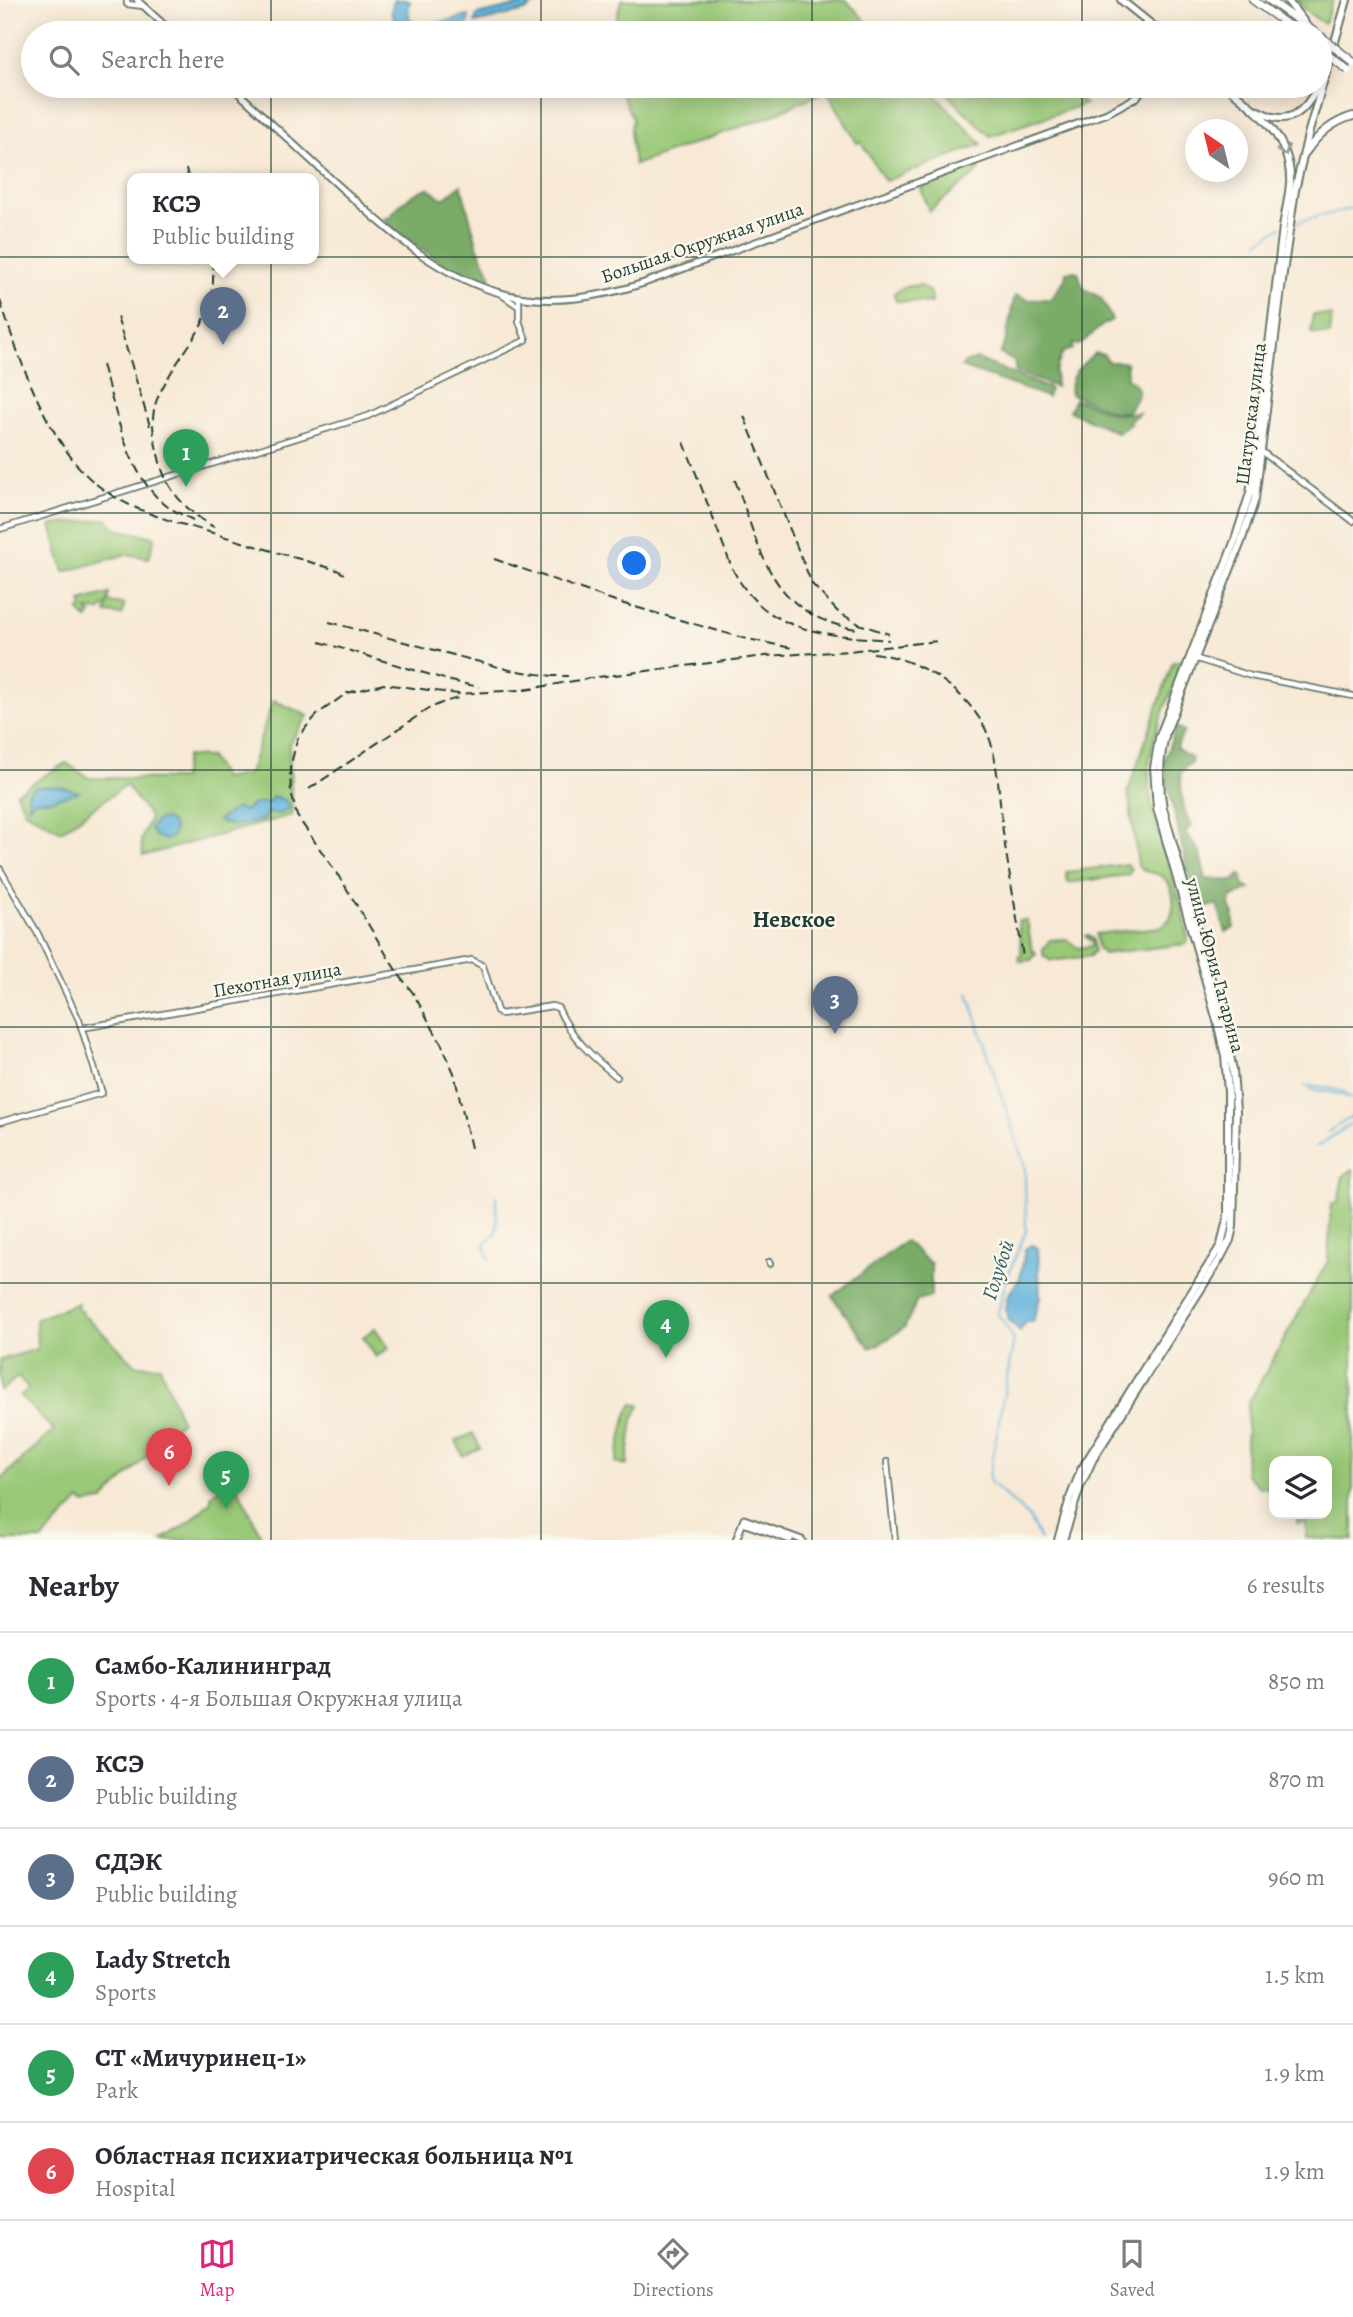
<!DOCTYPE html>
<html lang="en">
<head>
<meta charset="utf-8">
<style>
  body { margin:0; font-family:Alegreya,serif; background:#f7f7f7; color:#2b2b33 }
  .controls { position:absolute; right:21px; bottom:21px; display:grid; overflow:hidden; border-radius:14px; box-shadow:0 4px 18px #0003 }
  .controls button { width:63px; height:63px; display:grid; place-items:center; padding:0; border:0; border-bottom:2px solid #e1e1e2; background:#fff; color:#2b2b33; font:35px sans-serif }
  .compass { position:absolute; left:1185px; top:119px; width:63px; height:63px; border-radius:50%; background:#fff; box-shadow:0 4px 18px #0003; rotate:325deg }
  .you { position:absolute; left:635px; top:564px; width:24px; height:24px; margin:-18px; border:5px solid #fff; border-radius:50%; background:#1a73e8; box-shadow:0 0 0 10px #1a73e833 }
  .badge { display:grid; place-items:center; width:46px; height:46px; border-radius:50%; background:#db2777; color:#fff; font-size:23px; font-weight:700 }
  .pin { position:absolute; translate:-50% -58px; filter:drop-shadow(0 2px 4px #0008) }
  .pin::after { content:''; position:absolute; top:37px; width:24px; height:21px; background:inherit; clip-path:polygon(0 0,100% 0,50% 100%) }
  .popup { position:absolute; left:127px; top:173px; width:192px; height:91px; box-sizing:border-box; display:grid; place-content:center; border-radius:14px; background:#fff; filter:drop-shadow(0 2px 5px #0005); font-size:23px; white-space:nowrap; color:#7c7c81 }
  .popup b { font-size:26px; color:#2b2b33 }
  .popup::after { content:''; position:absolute; left:50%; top:100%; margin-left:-14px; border:14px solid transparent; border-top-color:#fff }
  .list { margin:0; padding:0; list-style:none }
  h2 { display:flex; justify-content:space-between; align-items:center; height:91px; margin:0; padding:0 28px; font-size:30px }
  h2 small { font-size:23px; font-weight:400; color:#7c7c81 }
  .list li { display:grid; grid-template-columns:46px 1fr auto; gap:21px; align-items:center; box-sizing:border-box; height:98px; padding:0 28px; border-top:2px solid #e1e1e2 }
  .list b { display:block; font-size:26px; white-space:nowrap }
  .list p { margin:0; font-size:23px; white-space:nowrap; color:#7c7c81 }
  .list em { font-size:23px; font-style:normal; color:#7c7c81 }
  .icon { flex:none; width:38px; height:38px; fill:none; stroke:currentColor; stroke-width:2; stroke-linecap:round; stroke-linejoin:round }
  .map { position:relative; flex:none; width:1353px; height:1540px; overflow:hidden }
  .search { position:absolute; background:#fff; box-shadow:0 4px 18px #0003; left:21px; right:21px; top:21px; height:77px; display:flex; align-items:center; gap:18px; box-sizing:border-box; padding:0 24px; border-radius:38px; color:#7c7c81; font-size:26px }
  .sheet { height:679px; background:#fff }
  nav { display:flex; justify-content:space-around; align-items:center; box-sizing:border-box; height:98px; border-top:2px solid #e1e1e2; background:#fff; font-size:19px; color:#7c7c81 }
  nav a { display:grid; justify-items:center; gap:4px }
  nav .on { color:#db2777 }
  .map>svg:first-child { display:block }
  .green { fill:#99c877; stroke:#5c8256; stroke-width:2 }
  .forest { fill:#7aac68; stroke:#4c744e; stroke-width:2 }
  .water { fill:#62b2dc; stroke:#407888; stroke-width:2 }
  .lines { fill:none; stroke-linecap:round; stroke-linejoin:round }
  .stream { stroke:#62b2dc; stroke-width:2 }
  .tertiary-casing { stroke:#6b796c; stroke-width:8 }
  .secondary-casing { stroke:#6b796c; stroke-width:9 }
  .primary-casing { stroke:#6b796c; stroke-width:10 }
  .trunk-casing { stroke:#6b796c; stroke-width:10 }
  .tertiary { stroke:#fff; stroke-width:4.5 }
  .secondary { stroke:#fff; stroke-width:5 }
  .primary { stroke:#fff; stroke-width:6 }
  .trunk { stroke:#fff; stroke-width:7 }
  .rail { stroke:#1f3d34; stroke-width:2; stroke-dasharray:10 5; stroke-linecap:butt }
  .trunk-bridge-casing { stroke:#6b796c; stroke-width:10; stroke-linecap:butt }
  .trunk-bridge { stroke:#fff; stroke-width:7 }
  .oneway { stroke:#8f9e9a }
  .grid { fill:none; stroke:#1f3d34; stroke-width:2; stroke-opacity:0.55 }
  .labels { text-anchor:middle; stroke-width:5; stroke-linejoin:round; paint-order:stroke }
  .street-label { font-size:19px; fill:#1f3d34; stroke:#fbf7ec }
  .water-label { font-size:21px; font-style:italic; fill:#336066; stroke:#fbf7ec }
  .quarter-label { font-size:23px; font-weight:bold; fill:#1f3d34; stroke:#fbf7ec }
</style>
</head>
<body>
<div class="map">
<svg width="1353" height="1540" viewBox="0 0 1353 1540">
  <rect width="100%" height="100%" fill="#fbf7ec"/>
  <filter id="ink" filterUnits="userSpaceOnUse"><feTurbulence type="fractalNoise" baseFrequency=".0143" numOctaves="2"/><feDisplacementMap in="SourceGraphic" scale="14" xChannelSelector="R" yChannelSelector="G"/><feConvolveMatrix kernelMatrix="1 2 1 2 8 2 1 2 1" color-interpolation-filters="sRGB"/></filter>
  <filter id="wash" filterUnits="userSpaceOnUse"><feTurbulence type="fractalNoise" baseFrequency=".00686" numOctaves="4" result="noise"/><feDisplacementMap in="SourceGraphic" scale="28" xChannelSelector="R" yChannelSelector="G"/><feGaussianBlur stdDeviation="1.57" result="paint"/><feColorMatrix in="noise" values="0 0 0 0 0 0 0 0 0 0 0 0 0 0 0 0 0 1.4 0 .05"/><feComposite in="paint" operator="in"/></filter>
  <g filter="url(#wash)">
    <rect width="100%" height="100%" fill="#f7e9d5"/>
    <g class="green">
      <polygon points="621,0 846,0 877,33 613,33"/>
      <polygon points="1296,0 1333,0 1324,24 1306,11"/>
      <polygon points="617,86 927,86 982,144 885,181 861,142 857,143 827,90 765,118 634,165 630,130 633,119"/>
      <polygon points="948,86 1085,86 1075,98 1085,104 990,136 949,96"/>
      <polygon points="978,166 980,170 929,211 921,188"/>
      <polygon points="920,285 931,293 932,303 896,301 894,293 904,287"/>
      <polygon points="1313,314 1332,316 1330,335 1311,333"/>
      <polygon points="108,519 116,529 155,537 149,558 127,554 64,572 51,525"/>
      <polygon points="109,594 108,602 124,604 122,615 106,613 107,604 99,611 87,610 91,614 87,619 79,612 83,607 81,602"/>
      <path d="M1185 660C1171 694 1152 730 1149 767 1145 821 1184 887 1188 941L1185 944 1103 954 1098 948 1096 934 1160 927C1178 918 1177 890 1163 877 1154 870 1145 875 1138 866L1128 791 1173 662Z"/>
      <polygon points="273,700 308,716 289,744 292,815 143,856 141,840 150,817 126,785 61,831 25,811 16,793 66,763 89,778 182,779 186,756 210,757 223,779 249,774"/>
      <polygon points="1127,864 1131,869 1128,875 1068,883 1066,872"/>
      <polygon points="1027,920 1032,951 1035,951 1036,954 1031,960 1019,961 1018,957 1022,954 1018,921"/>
      <polygon points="1087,935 1093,939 1094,951 1090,956 1051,961 1043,955 1043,949 1050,940 1066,939 1078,948 1091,946 1093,943 1085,936"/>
      <polygon points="1353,1169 1353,1540 1306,1538 1306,1523 1297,1523 1298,1514 1327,1514 1327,1461 1274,1461 1274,1488 1259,1487 1246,1474 1245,1464 1248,1404 1328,1261 1331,1203 1338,1203 1343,1176"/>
      <polygon points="78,1303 77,1308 136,1365 160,1366 181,1421 103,1501 85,1504 80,1500 42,1540 0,1540 0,1480 54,1430 20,1396 29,1388 18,1377 0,1391 0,1360 37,1349 36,1319"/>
      <polygon points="375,1328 389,1348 376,1357 363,1337"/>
      <polygon points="632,1404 640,1405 633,1420 627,1465 616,1463 626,1417"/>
      <polygon points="473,1433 480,1448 463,1456 456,1441"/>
      <polygon points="230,1477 238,1488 263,1540 162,1540 192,1520 211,1501 211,1496"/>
    </g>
    <g class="forest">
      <path d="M461 185 478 248 491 276 488 282C449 271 416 248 386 222L384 217 390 218C398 203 412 194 428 188L443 199Z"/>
      <polygon points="1073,271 1078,272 1083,288 1101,298 1112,320 1104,324 1079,345 1072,344 1073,349 1063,352 1055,372 1056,387 1016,372 1014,361 1000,354 1006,340 1014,298 1016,295 1028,300 1051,299 1065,279 1066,272"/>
      <path d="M1095 353 1104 355 1108 362H1126L1127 378C1148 390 1134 398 1128 412H1114L1071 394C1067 375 1082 365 1095 353Z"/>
      <polygon points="977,359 1050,389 1047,397 961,367 967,362"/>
      <polygon points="1075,399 1115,414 1139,413 1129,421 1130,424 1117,432 1069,411"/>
      <path d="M1176 727 1184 731 1176 748 1192 758 1191 762 1180 773C1182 792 1181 811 1192 826L1185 832 1199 851 1206 879 1234 881 1241 874 1244 886 1250 889 1231 898 1230 906 1234 915V928L1226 932 1217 904 1197 911 1163 764Z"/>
      <polygon points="905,1241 931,1264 931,1297 917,1300 905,1327 880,1344 870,1348 832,1296"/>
    </g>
    <g class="water">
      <path d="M394 0H410C407 12 408 18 416 27L469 16 468 24 413 33 397 25 391 11Z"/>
      <polygon points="528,0 538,2 525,11 475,23 477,15 524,4"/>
      <polygon points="50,786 66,788 79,792 50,800 35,800 29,806 28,793 34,787"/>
      <path d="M273 796 286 801 289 809 279 814 267 813 262 820C248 823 229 830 218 820L236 808 245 811C252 804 257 802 268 803Z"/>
      <polygon points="163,819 170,821 174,829 172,837 165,840 155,836 150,828 156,821"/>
      <polygon points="1032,1245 1038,1248 1040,1298 1033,1322 1025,1322 1020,1331 1009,1320 1005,1309 1008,1295 1020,1278 1025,1249"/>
    </g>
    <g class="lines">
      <g class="stream">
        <polyline points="1293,223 1353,208"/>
        <polyline points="1258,242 1281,227"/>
        <polyline points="968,993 1024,1164 1025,1171 1026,1231 1006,1280 998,1314 1014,1339 989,1476 990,1482 1029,1517 1040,1540"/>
        <polyline points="1305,1086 1326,1087 1346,1093"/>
        <polyline points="1310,1090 1326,1091 1353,1098"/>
        <polyline points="1328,1132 1353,1116"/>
        <polyline points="1316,1147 1353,1123"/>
        <polyline points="490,1260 485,1246 486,1242 496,1233 497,1225 496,1196"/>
      </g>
    </g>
  </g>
  <g filter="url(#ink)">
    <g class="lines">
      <g class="tertiary-casing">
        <g id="tertiary">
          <polyline points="127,0 127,4 143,6"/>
          <polyline points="502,295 518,306"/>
          <polyline points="1261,451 1353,521"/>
          <polyline points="0,529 368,416 526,340 519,321 519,297"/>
          <polyline points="1194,658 1251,676 1353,696"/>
          <polyline points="0,869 38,934 79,1020 102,1093 0,1122"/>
          <path d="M82 1028 472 960 483 966 497 1011 501 1014 552 1006 558 1008C571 1037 592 1057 617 1077"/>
          <polyline points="769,1262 770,1264"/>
          <polyline points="887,1462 895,1540"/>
        </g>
      </g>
      <g class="secondary-casing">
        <g id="secondary">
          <polyline points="137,0 173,33"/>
          <polyline points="1144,20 1155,33"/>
          <path d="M231 86C263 116 296 146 328 176 381 224 436 278 508 295 552 305 602 297 644 283L1107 113 1137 97 1145 86"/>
          <polyline points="743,1523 790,1540"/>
          <polyline points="736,1540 744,1519 802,1540"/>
        </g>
      </g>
      <g class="primary-casing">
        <g id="primary">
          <polyline points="1121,0 1162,33"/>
          <polyline points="1287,0 1305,23"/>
          <path d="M1259 111C1289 128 1305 112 1318 86"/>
          <path d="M1306 152C1318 134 1332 122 1353 116"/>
          <path d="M1058 1540 1070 1498 1081 1470 1221 1245 1228 1215V1092L1225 1056 1217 1021 1157 808 1154 768 1159 738 1235 540 1250 493 1255 462 1283 227C1285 213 1289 198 1290 183 1292 138 1257 111 1226 86"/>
          <path d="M1063 1540 1080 1487 1093 1459 1220 1259 1230 1240 1233 1227 1236 1111 1233 1070 1222 1018 1163 808C1158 782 1159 758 1166 732L1241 542 1255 499 1283 273 1295 190 1309 131 1347 0"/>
        </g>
      </g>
      <g class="trunk-casing">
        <g id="trunk">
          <polyline points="1253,0 1299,33"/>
          <polyline points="1269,0 1316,33"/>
        </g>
      </g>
      <use href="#tertiary" class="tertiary"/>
      <use href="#secondary" class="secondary"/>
      <use href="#primary" class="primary"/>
      <use href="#trunk" class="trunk"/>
      <g class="rail">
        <polyline points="186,169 189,179"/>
        <path d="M213 259C214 266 213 273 213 281 210 326 190 340 169 376 163 387 156 398 154 410 151 426 155 443 159 458 165 489 187 512 214 527"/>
        <path d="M0 300C18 357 51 451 100 487 133 512 174 522 213 533 255 546 296 558 337 570L344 574"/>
        <polyline points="117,317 150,426"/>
        <path d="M102 365C117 412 127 477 168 507 176 512 185 516 193 520"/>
        <polyline points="744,416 812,584 838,612 859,624 889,634"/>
        <path d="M684 442 732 568C766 635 824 634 889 640"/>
        <path d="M735 480C761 551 770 616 857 629"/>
        <polyline points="494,559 621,603 743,638 792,648"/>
        <polyline points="329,622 510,670 552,676 568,676"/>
        <polyline points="320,642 451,681 479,687"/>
        <path d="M873 653C921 658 976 695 991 743 1000 775 999 807 1004 839 1010 879 1017 917 1023 957"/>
        <polyline points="524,690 590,678 765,656 849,651 937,641"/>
        <polyline points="309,789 428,709 444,702 458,698"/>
        <polyline points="471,1148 454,1073 442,1045 413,993 397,972 342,881 297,816 291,792 290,768 297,740 307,726 319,713 347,693 384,684 458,694 533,689"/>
      </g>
      <g class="trunk-bridge-casing">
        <g id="trunk-bridge">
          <polyline points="1320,36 1353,62"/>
          <polyline points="1320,49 1348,70"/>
        </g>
      </g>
      <use href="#trunk-bridge" class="trunk-bridge"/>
    </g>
    <defs><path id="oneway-chevron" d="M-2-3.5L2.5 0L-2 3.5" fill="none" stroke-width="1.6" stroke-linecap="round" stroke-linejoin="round" transform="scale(1.75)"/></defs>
    <use class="oneway" href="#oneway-chevron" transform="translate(1284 151) rotate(69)"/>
  </g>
  <path class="grid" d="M271 0V33M541 0V33M812 0V33M1082 0V33M271 86V1540M541 86V1540M812 86V1540M1082 86V1540M0 257H1353M0 513H1353M0 770H1353M0 1027H1353M0 1283H1353"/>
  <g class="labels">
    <g class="street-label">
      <text transform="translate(702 242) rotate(-19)" y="7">Большая Окружная улица</text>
      <text transform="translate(1250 414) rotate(-83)" y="7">Шатурская улица</text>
      <text transform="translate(1216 965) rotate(75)" y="7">улица Юрия Гагарина</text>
      <text transform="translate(277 979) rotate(-10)" y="7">Пехотная улица</text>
    </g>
    <g class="water-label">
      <text transform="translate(998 1270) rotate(-72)" y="7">Голубой</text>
    </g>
    <g class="quarter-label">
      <text x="794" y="927">Невское</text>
    </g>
  </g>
</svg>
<div class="controls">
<button><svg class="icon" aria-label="layers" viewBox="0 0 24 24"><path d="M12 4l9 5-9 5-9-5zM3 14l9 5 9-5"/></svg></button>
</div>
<svg class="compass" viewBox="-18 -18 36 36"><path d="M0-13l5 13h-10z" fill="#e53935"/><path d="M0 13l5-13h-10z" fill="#7c7c81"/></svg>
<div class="you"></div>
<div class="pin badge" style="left:186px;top:487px;background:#2e9e5b">1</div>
<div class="pin badge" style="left:223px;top:345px;background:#5c6f8a">2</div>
<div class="popup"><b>КСЭ</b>Public building</div>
<div class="pin badge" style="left:835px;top:1034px;background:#5c6f8a">3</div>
<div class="pin badge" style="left:666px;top:1358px;background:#2e9e5b">4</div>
<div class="pin badge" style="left:226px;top:1509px;background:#2e9e5b">5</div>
<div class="pin badge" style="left:169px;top:1486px;background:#e0444e">6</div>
<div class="search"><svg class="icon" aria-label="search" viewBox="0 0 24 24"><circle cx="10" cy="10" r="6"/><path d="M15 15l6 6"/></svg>Search here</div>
</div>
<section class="sheet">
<h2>Nearby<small>6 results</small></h2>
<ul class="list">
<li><span class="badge" style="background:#2e9e5b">1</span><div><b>Самбо-Калининград</b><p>Sports · 4-я Большая Окружная улица</p></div><em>850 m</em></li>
<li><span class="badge" style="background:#5c6f8a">2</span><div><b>КСЭ</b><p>Public building</p></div><em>870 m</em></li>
<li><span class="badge" style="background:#5c6f8a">3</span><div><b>СДЭК</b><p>Public building</p></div><em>960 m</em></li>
<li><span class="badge" style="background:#2e9e5b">4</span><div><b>Lady Stretch</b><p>Sports</p></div><em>1.5 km</em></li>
<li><span class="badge" style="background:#2e9e5b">5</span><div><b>СТ «Мичуринец-1»</b><p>Park</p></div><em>1.9 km</em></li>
<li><span class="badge" style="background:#e0444e">6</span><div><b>Областная психиатрическая больница №1</b><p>Hospital</p></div><em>1.9 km</em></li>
</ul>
</section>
<nav>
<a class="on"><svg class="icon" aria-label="map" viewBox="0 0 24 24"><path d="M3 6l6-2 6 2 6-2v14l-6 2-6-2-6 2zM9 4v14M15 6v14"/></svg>Map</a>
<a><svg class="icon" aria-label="directions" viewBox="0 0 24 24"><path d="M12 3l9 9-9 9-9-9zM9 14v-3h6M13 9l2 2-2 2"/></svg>Directions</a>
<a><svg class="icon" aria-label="saved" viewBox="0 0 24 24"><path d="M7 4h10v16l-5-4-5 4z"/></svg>Saved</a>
</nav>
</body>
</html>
